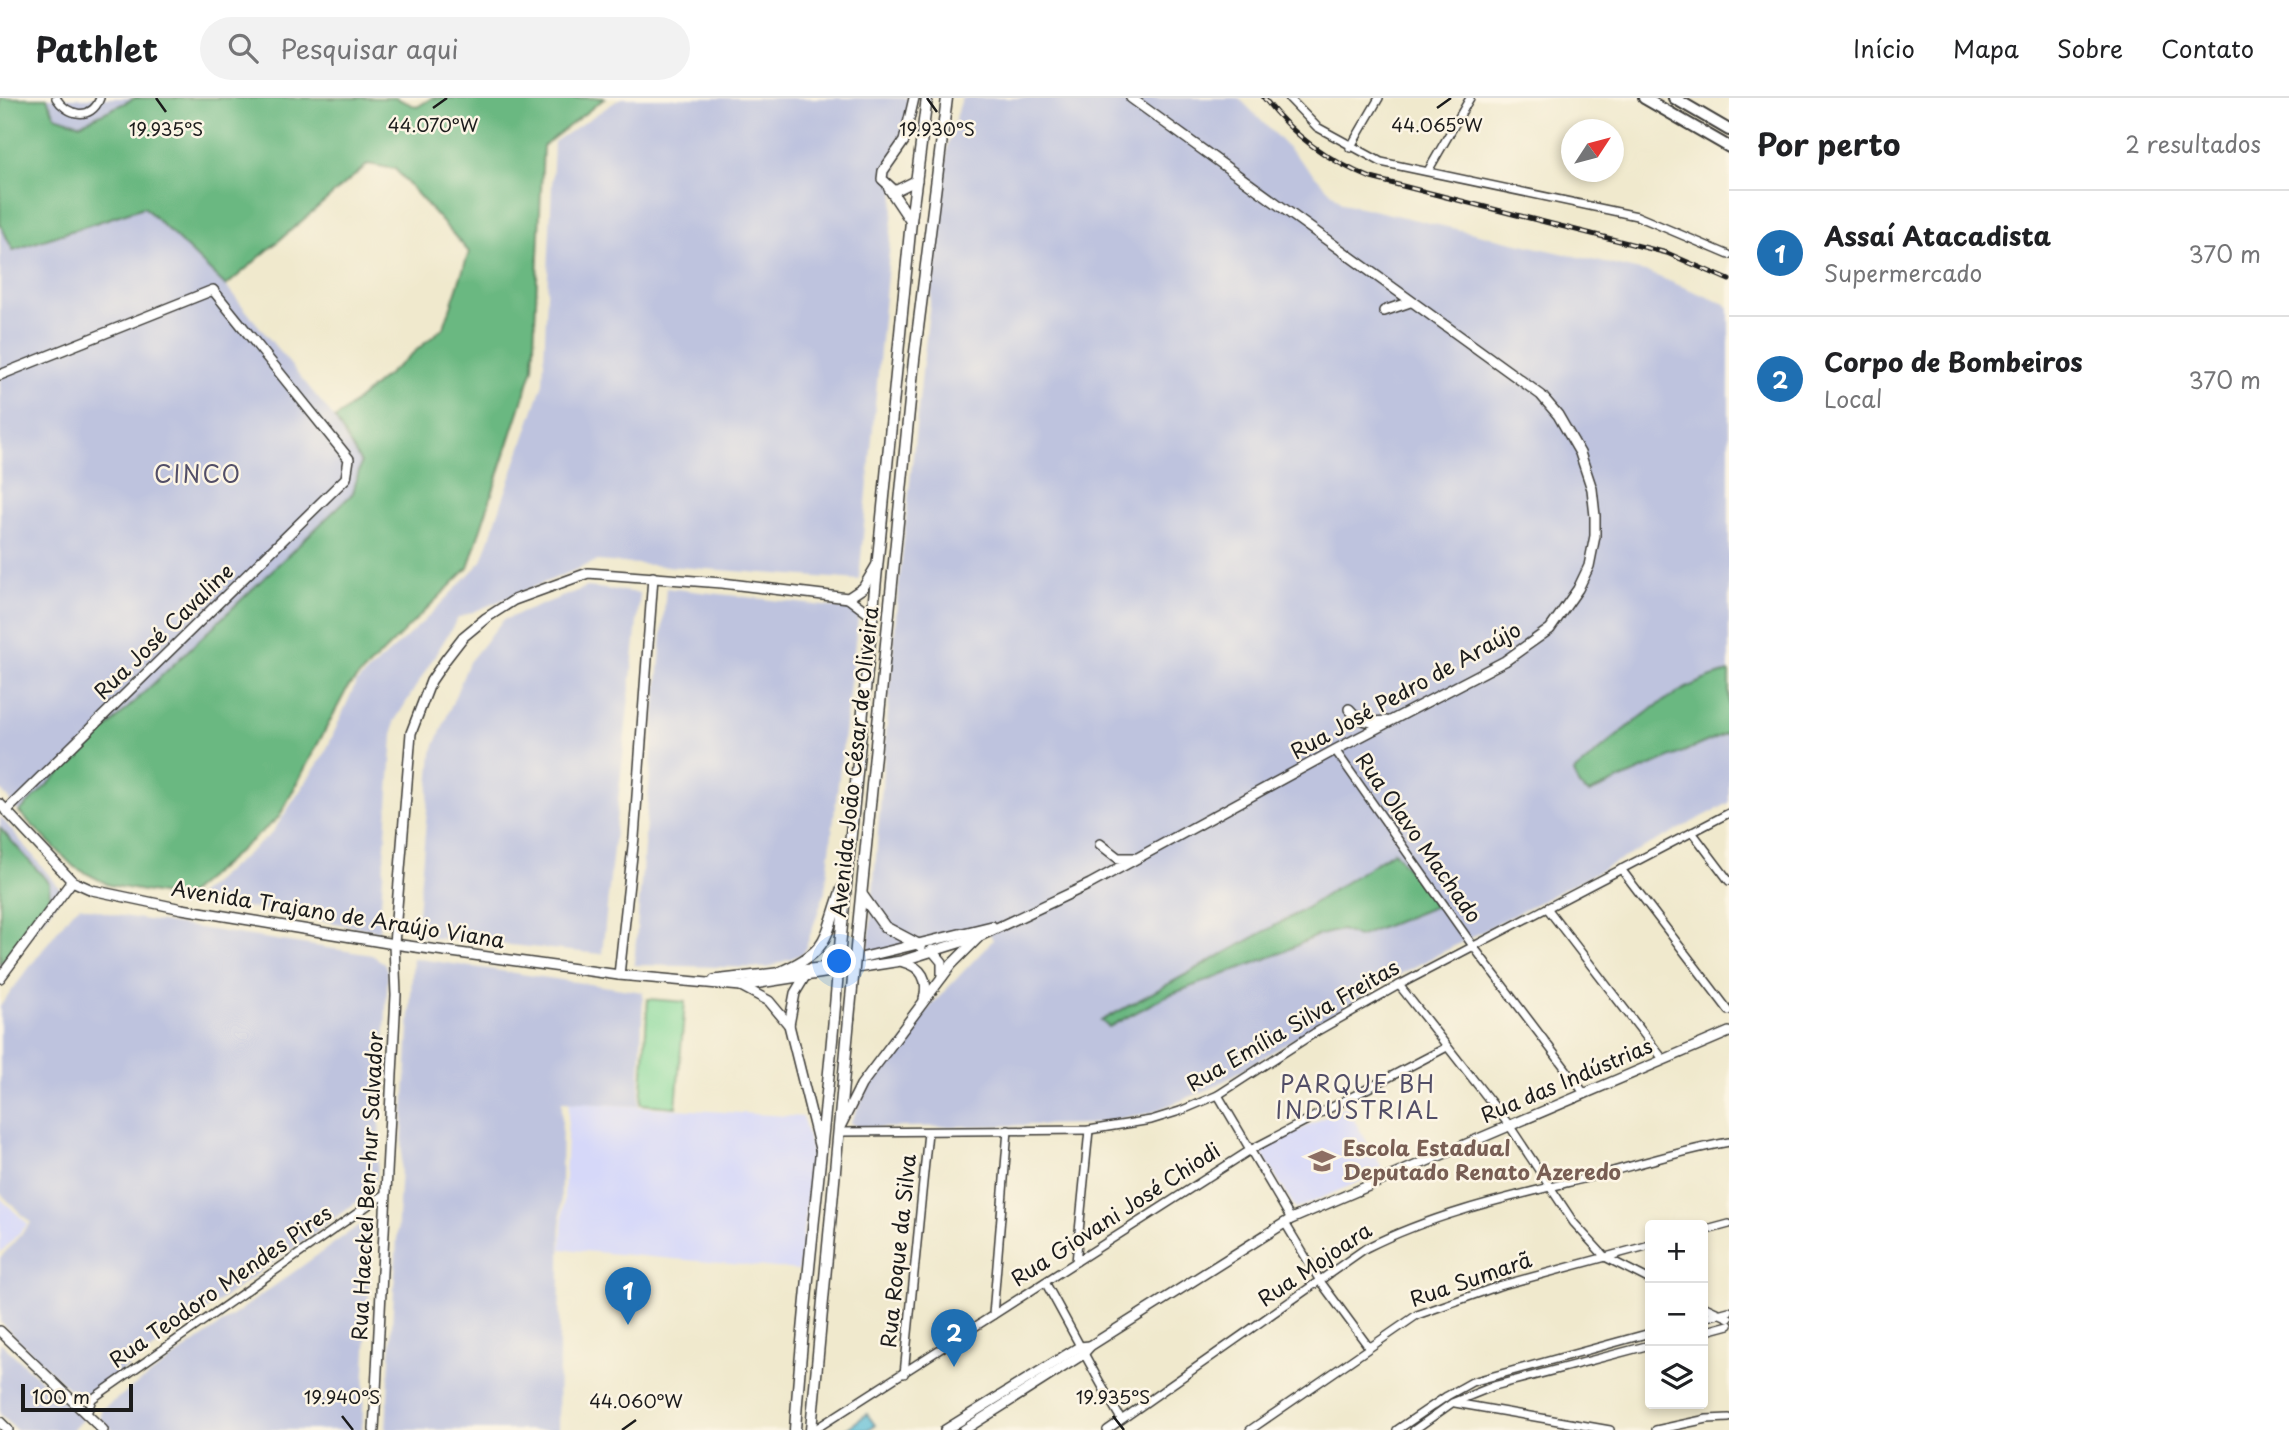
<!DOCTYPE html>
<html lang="pt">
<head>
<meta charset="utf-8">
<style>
  body { margin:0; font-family:"Playpen Sans",sans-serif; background:#f2f2f2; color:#202124 }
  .controls { position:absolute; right:21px; bottom:21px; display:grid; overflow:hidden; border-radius:7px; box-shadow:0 4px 10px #0003 }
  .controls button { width:63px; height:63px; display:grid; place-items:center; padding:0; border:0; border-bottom:2px solid #e0e0e0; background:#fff; color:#202124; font:35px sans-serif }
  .compass { position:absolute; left:1561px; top:21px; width:63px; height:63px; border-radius:50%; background:#fff; box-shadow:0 4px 10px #0003; rotate:54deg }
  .scale { position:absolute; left:21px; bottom:18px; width:112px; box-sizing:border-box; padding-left:7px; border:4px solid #1c1c1c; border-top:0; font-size:19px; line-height:24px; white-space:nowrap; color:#1c1c1c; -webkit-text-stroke:5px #fcf5e5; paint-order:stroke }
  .you { position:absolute; left:840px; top:864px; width:24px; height:24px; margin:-18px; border:5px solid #fff; border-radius:50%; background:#1a73e8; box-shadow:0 0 0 10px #1a73e833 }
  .badge { display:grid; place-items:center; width:46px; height:46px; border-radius:50%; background:#1f6fb2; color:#fff; font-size:23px; font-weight:700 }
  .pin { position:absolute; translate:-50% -58px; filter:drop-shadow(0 2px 4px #0008) }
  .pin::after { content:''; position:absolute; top:37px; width:24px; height:21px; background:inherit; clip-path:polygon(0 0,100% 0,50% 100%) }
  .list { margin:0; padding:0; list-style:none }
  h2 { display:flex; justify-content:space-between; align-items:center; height:91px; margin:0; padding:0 28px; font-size:30px }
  h2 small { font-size:23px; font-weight:400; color:#757577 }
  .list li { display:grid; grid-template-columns:46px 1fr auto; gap:21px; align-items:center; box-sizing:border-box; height:126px; padding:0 28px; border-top:2px solid #e0e0e0 }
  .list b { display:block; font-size:26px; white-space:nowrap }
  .list p { margin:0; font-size:23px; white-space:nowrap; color:#757577 }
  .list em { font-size:23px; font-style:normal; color:#757577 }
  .icon { flex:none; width:38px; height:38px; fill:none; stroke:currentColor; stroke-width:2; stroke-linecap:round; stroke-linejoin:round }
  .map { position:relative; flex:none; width:1729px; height:1332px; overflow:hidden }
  header { display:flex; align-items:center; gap:42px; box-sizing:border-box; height:98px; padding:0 35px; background:#fff; border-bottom:2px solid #e0e0e0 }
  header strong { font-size:33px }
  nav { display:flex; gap:38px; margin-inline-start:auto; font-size:24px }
  .search { width:490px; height:63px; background:#f2f2f2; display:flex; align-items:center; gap:18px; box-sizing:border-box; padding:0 24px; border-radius:38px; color:#757577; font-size:26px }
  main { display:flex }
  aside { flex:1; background:#fff }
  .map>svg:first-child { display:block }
  .built { fill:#d6d8f9 }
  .industrial { fill:#bec3de }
  .green { fill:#84d899; stroke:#507a5a; stroke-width:2 }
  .forest { fill:#6bb881; stroke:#446a4e; stroke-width:2 }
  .water { fill:#58bbd6; stroke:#3a6c79; stroke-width:2 }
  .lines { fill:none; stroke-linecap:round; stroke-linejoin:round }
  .minor-casing { stroke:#3c3b37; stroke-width:10 }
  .tertiary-casing { stroke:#3c3b37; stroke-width:12 }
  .secondary-casing { stroke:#3c3b37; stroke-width:13 }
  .trunk-casing { stroke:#3c3b37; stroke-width:14 }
  .minor { stroke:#fff; stroke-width:7 }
  .tertiary { stroke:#fff; stroke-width:9 }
  .secondary { stroke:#fff; stroke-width:10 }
  .trunk { stroke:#fff; stroke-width:10 }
  .rail-casing { stroke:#1c1c1c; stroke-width:5 }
  .rail { stroke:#fcf5e5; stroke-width:2.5; stroke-dasharray:8; stroke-linecap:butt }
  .secondary-bridge-casing { stroke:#3c3b37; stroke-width:13; stroke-linecap:butt }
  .secondary-bridge { stroke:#fff; stroke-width:10 }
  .ticks { fill:none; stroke:#1c1c1c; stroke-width:2.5 }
  .labels { text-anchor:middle; stroke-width:5; stroke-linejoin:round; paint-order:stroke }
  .street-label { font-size:21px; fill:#1c1c1c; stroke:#fcf5e5 }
  .education-label { font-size:21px; font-weight:bold; fill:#785e54; stroke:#fcf5e5; text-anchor:start }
  .neighbourhood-label { font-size:23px; letter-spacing:2px; fill:#524e67; stroke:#fcf5e5 }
  .ticks-label { font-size:18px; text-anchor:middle; fill:#1c1c1c; stroke:#fcf5e5; stroke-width:5; stroke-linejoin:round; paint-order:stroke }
</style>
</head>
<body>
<header>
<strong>Pathlet</strong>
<div class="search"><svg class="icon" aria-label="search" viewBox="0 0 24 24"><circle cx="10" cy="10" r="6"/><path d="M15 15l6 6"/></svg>Pesquisar aqui</div>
<nav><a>Início</a><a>Mapa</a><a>Sobre</a><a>Contato</a></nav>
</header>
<main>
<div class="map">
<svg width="1729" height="1332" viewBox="0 0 1729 1332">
  <rect width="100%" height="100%" fill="#fcf5e5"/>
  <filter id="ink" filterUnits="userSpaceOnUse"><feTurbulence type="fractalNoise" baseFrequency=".0143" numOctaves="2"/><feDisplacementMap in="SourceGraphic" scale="14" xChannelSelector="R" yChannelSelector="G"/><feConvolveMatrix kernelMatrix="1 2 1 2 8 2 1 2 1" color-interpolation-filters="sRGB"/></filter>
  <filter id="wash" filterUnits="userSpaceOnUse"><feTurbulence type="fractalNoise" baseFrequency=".00686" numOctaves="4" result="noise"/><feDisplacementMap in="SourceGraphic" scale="28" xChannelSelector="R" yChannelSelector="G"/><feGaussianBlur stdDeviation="1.57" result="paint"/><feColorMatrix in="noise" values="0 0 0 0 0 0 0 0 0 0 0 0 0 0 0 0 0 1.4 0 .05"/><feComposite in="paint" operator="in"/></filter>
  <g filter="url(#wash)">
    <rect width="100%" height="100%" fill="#f0e9cd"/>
    <g class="built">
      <polygon points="569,1004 803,1019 812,1056 799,1172 561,1151"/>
      <polygon points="1346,1008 1384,1073 1296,1111 1260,1053"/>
      <polygon points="0,1100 28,1126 0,1155"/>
    </g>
    <g class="industrial">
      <polygon points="47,0 135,0 80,26 55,18"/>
      <polygon points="621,0 912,0 899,46 859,482 597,463 458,520 394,624 379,833 195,800 272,735 324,657 356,585 424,523 482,463 543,285 554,44"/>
      <polygon points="962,0 1239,0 1342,105 1649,175 1725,206 1729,210 1729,705 1395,879 1214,989 1150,1015 1090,1026 858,1030 850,1025 868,990 928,911 993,842 987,830 868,856 897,504 923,266 948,46"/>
      <polygon points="144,109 226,188 335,321 361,365 353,395 19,714 0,691 0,126 14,152"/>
      <polygon points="587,489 640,495 602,856 416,838 432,655 469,564 503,522"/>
      <polygon points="666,490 859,512 825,794 804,855 767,870 634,867"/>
      <polygon points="0,718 64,795 0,876"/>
      <polygon points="80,808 116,817 372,857 384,865 388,875 377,1076 372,1093 89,1297 69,1291 0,1224 0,1160 31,1125 0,1095 0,908 70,816"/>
      <polygon points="413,860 643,894 639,1008 562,1004 558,1332 386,1332"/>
      <polygon points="358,1128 372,1134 362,1332 113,1332 101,1321 101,1312"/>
      <polygon points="0,1244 83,1322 72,1332 16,1332 0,1316"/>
    </g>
    <polygon class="green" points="648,901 685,904 676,1009 641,1006"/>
    <g class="forest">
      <polygon points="0,0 47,0 55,18 80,26 135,0 396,0 417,9 432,0 605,0 543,48 533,270 468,470 348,589 279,719 184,800 109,787 74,769 19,714 353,395 361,365 335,321 444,229 469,154 395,71 368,66 226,188 144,109 13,152 0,126"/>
      <path d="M1729 574V634L1589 695 1579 688 1574 674C1620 636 1669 588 1729 574Z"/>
      <polygon points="0,730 49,785 50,802 0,866"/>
      <polygon points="1394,753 1436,808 1358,839 1341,832 1316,838 1281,855 1166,898 1109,929 1101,923 1298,815"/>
    </g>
    <polygon class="water" points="867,1316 875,1327 867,1332 845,1332"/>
  </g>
  <g filter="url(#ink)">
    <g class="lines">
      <g class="minor-casing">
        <g id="minor">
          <path d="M56 0C67 17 91 24 100 0"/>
          <polyline points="1289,0 1317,29 1381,64 1637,118 1729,157"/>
          <polyline points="1350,50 1379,0"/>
          <polyline points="1428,73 1470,0"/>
          <polyline points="1335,652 1473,848 1584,995"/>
          <polyline points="1692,734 1729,783"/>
          <polyline points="1621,771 1729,913"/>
          <polyline points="1547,810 1663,961"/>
          <polyline points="1399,887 1509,1027 1574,1125 1605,1159 1650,1182"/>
          <polyline points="1218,997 1291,1121"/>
          <polyline points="839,1034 1089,1032 1151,1022 1180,1013 1218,997 1316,934 1399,887 1729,715"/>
          <polyline points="1285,1125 1320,1183 1368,1248"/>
          <polyline points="1703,1133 1729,1126"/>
          <polyline points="1076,1164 1089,1032"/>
          <path d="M1045 1184C1071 1230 1094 1276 1121 1321"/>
          <polyline points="1703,1208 1729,1220"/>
          <polyline points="993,1217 1008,1032"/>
          <polyline points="1703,1220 1729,1213"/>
          <polyline points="1703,1234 1729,1227"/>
          <polyline points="904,1276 928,1034"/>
          <polyline points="1455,1305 1610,1332"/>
          <polyline points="87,1316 92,1301 383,1097"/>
          <polyline points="814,1332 1252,1051 1447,949"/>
          <path d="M1107 1332 1366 1150C1437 1114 1518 1097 1595 1078 1639 1066 1684 1052 1729 1044"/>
          <polyline points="1250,1332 1417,1217 1499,1188 1650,1147"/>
          <polyline points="1397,1332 1447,1298 1472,1284 1650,1235"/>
          <polyline points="1414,1332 1452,1305 1494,1288 1650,1247"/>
          <polyline points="1656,1332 1707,1321 1729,1320"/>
        </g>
      </g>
      <g class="tertiary-casing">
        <g id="tertiary">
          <polyline points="914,0 904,43 883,73 882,81 895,93 917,82"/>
          <polyline points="1384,213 1410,204"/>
          <polyline points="0,277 213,192 349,361 346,380 6,713"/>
          <polyline points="848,500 863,490 876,468"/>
          <path d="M1349 611C1360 624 1369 625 1386 623"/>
          <polyline points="0,706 72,783 92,792 182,811 394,846 619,877 741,888 901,863 978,839"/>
          <polyline points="1100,746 1118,760 1134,760"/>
          <polyline points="932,852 942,864 942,879"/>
          <path d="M903 864C922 869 929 882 924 901"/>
          <polyline points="619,877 634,739 653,479"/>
          <polyline points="0,880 72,783"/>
          <polyline points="714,882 819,870 992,828"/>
          <polyline points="741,888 769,903 789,927 820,1051"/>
          <polyline points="789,927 795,895 804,880"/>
          <polyline points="840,1029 861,987 952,866 980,838 1090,786 1335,652 1505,563 1550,531 1578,491 1589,468 1595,438 1595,418 1592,391 1580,355 1558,317 1541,297 1131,0"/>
          <polyline points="0,1233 103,1332"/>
          <polyline points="0,1324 8,1332"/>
          <polyline points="374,1332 396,897 394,846 411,635 431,583 446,561 463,539 486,520 514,502 588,475 722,485 848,500 872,518"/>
          <polyline points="945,1332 1079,1249 1090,1248"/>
          <polyline points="964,1332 1082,1257 1090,1248 1291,1121 1729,934"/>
        </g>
      </g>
      <g class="secondary-casing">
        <g id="secondary">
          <polyline points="889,90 911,123"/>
          <polyline points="862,797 885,829 921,848"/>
          <polyline points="841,838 911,123 927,0"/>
          <polyline points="857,839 914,262 947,0"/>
          <path d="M778 875C830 853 824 841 842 791"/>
          <path d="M795 1332C804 1195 822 1058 834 920"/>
          <polyline points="811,1332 849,921"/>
        </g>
      </g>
      <g class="trunk-casing">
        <g id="trunk">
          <polyline points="1644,0 1729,49"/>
          <polyline points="1674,0 1729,32"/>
        </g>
      </g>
      <use href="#minor" class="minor"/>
      <use href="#tertiary" class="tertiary"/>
      <use href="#secondary" class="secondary"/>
      <use href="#trunk" class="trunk"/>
      <g class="rail-casing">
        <path id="rail" d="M1264 0C1293 38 1327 62 1371 80L1667 155 1729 182"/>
      </g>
      <use href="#rail" class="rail"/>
      <g class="secondary-bridge-casing">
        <g id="secondary-bridge">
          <polyline points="834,920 841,838"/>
          <polyline points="849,921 857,839"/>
        </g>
      </g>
      <use href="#secondary-bridge" class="secondary-bridge"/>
    </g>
  </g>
  <path class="ticks" d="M156 0 166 14M927 0 937 14M433 10 447 0M1437 10 1451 0M342 1318 353 1332M1113 1318 1124 1332M622 1332 636 1322"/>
  <defs>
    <g id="school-bare" transform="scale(2.1)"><path d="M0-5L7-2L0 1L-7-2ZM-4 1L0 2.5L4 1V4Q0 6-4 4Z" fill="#8d6e63" stroke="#fcf5e5" stroke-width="2.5" paint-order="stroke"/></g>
  </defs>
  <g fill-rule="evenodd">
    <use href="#school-bare" x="1322" y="1063"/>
  </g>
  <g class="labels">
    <g class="street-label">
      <text transform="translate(164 534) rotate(-44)" y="7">Rua José Cavaline</text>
      <text transform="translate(1406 593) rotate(-29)" y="7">Rua José Pedro de Araújo</text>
      <text transform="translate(855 664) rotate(-84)" y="7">Avenida João César de Oliveira</text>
      <text transform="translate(1418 740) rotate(55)" y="7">Rua Olavo Machado</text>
      <text transform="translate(338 817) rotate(9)" y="7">Avenida Trajano de Araújo Viana</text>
      <text transform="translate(1293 928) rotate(-30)" y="7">Rua Emília Silva Freitas</text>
      <text transform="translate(1567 983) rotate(-23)" y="7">Rua das Indústrias</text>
      <text transform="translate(368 1088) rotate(-87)" y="7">Rua Haeckel Ben-hur Salvador</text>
      <text transform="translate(1116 1117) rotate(-33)" y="7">Rua Giovani José Chiodi</text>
      <text transform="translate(899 1153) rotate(-84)" y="7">Rua Roque da Silva</text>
      <text transform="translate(1315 1167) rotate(-34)" y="7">Rua Mojoara</text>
      <text transform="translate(1471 1182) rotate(-19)" y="7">Rua Sumarã</text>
      <text transform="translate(221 1189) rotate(-35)" y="7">Rua Teodoro Mendes Pires</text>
    </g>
    <g class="education-label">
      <text x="1343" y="1058">Escola Estadual<tspan x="1343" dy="24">Deputado Renato Azeredo</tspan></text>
    </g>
    <g class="neighbourhood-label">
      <text x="198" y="385">CINCO</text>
      <text x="1358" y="995">PARQUE BH<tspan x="1358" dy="26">INDUSTRIAL</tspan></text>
    </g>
  </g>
  <g class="ticks-label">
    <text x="433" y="34">44.070°W</text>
    <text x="1437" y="34">44.065°W</text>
    <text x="166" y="38">19.935°S</text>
    <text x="937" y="38">19.930°S</text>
    <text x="342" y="1306">19.940°S</text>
    <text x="1113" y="1306">19.935°S</text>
    <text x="636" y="1310">44.060°W</text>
  </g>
</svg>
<div class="controls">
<button>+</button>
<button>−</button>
<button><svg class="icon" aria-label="layers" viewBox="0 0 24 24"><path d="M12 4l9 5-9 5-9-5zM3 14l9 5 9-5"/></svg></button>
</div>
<svg class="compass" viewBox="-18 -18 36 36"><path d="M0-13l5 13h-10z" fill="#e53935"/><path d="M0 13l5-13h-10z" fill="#757577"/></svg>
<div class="scale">100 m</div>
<div class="you"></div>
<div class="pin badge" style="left:628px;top:1227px">1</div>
<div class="pin badge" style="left:954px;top:1269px">2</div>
</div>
<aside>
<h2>Por perto<small>2 resultados</small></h2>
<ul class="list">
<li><span class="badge">1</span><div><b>Assaí Atacadista</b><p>Supermercado</p></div><em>370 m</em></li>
<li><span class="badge">2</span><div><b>Corpo de Bombeiros</b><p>Local</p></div><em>370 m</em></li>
</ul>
</aside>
</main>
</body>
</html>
